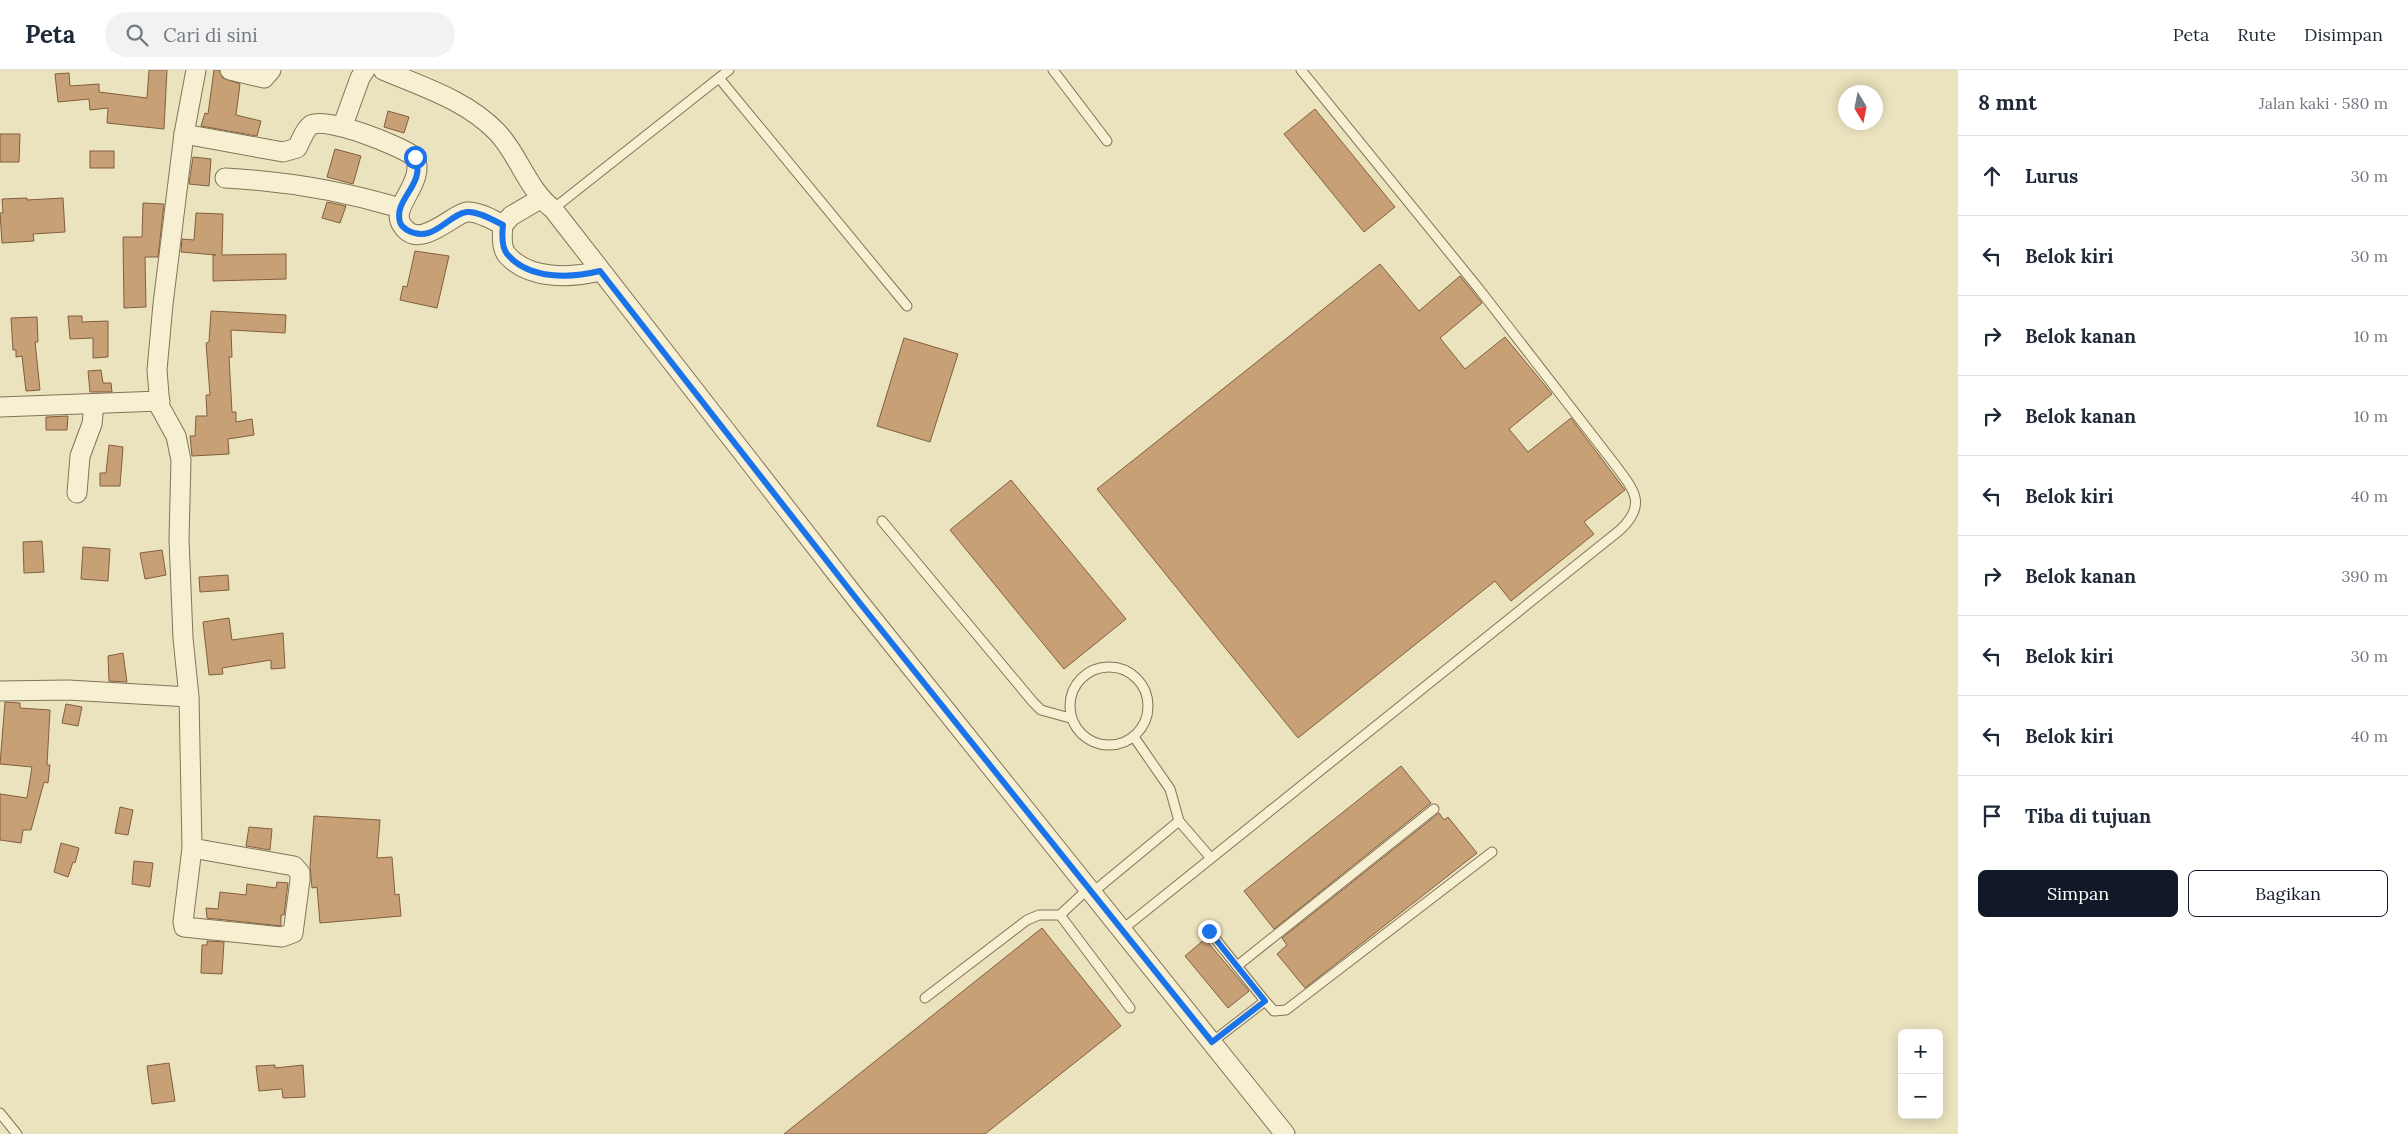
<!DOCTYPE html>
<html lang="id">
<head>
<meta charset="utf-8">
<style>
  body { margin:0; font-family:Lora,serif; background:#f2f2f3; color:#1f2937 }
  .controls { position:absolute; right:15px; bottom:15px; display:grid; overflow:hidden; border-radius:8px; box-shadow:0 2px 12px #0003 }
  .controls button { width:45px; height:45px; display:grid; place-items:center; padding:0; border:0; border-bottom:1px solid #e0e1e3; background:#fff; color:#1f2937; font:25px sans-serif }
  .compass { position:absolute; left:1838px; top:15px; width:45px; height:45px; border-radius:50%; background:#fff; box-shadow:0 2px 12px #0003; rotate:170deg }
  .stop { position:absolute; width:15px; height:15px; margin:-11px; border:4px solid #1a73e8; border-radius:50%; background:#fff }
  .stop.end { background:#1a73e8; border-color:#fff; box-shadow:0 1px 5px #0008 }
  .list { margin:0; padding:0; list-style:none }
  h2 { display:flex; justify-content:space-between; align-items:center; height:65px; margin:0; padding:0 20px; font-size:21px }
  h2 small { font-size:16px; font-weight:400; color:#747a83 }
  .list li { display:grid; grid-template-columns:32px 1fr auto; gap:15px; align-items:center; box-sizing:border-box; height:80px; padding:0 20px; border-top:1px solid #e0e1e3 }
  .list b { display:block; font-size:19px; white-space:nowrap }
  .list em { font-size:16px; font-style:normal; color:#747a83 }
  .actions { display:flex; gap:10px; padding:15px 20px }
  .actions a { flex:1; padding:11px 0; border:1px solid #111827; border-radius:8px; text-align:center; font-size:18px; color:#111827 }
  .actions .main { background:#111827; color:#fff }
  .icon { flex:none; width:28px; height:28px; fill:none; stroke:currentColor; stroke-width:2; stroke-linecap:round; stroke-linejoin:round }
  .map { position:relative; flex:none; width:1958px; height:1064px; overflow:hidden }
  header { display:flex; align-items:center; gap:30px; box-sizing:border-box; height:70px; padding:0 25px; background:#fff; border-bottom:1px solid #e0e1e3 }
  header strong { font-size:24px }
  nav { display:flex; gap:28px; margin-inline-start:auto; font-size:18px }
  .search { width:350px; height:45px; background:#f2f2f3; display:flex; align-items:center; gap:12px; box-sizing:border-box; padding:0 18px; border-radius:28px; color:#747a83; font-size:19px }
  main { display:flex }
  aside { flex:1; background:#fff }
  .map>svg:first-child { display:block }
  .building { fill:#c8a075; stroke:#815f3f }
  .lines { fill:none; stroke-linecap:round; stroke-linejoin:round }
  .service-casing { stroke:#837358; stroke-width:11 }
  .minor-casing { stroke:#837358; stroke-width:21 }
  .service { stroke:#f7efd1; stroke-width:9 }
  .minor { stroke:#f7efd1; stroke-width:19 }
  .route { stroke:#1a73e8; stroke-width:6 }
</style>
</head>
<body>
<header>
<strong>Peta</strong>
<div class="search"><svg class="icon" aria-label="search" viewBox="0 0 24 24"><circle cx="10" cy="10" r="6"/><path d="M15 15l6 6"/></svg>Cari di sini</div>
<nav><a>Peta</a><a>Rute</a><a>Disimpan</a></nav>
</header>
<main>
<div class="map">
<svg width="1958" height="1064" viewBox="0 0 1958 1064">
  <rect width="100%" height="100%" fill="#ebe2be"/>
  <g class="building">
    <polygon points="149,0 167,0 164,59 107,53 108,38 90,40 89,29 58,32 55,4 69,3 70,16 99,14 99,22 147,28"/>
    <polygon points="214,0 219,0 223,8 240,14 236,45 261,51 257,66 201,56 205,43 208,44"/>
    <polygon points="1315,39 1395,137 1364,162 1284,64"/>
    <polygon points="388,41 409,47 404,63 384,57"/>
    <polygon points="0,64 20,64 19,92 0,92"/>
    <polygon points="335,79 361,86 353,114 327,107"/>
    <rect x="90" y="81" width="24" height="17"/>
    <polygon points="193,87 211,89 209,116 189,114"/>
    <polygon points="27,128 27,130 63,128 65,162 33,164 34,171 2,173 0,143 3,143 2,129"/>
    <polygon points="327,132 346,136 340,153 322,148"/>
    <polygon points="143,133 164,134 158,187 145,187 146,237 124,238 123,167 142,167"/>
    <polygon points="196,143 223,144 222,185 286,184 286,209 213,211 213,185 216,185 181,182 182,169 194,170"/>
    <polygon points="415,181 449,186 437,238 400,230 403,216 407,217"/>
    <polygon points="1380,194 1419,241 1460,206 1482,233 1440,268 1465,299 1505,267 1552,324 1509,359 1528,382 1571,348 1625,420 1584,452 1594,464 1511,531 1495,511 1298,668 1097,419"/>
    <polygon points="211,241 286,245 285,263 231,260 232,287 229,287 232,342 236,342 236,352 252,349 254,365 228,369 229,384 192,386 190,366 195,366 196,346 207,346 206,325 210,325 206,273 209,272"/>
    <polygon points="68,246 82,246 82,252 108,251 108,287 93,288 93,268 70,269"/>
    <polygon points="37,247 38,272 35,272 40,320 26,321 22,286 16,287 16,280 13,280 11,248"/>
    <polygon points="904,268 958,284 930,372 877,356"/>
    <polygon points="101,300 103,313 111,313 112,322 90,322 88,301"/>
    <polygon points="68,346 67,360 46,360 46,347"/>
    <polygon points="109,375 123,377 120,416 100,416 100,403 106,403"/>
    <polygon points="1011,410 1126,549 1064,599 950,460"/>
    <polygon points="42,471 44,502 24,503 23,472"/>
    <polygon points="83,477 110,479 108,511 81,509"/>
    <polygon points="162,480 166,505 145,509 140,483"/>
    <polygon points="228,505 229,520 200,522 199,507"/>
    <polygon points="229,548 232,570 283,563 285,598 271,599 271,590 222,598 223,604 209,605 203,552"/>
    <polygon points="123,583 127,612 109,611 108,586"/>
    <polygon points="5,632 20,633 20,638 50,640 47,695 50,695 48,713 44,712 31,760 23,760 21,773 0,770 0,724 27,728 32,697 0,694"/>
    <polygon points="66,634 82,637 78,656 62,653"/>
    <polygon points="1401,696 1431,733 1274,859 1244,821"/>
    <polygon points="120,737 133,740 128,765 115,763"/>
    <polygon points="1439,743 1444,750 1448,747 1477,783 1305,918 1277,884 1287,875 1282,868"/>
    <polygon points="314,746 380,750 377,788 392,787 395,825 399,824 401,846 320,853 317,817 312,818 310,796"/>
    <polygon points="249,757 272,759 270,780 246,776"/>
    <polygon points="61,773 79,778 75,793 73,792 68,807 54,802"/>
    <polygon points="134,791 153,793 150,817 132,814"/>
    <polygon points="277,812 288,813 284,845 281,845 281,856 207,848 206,838 218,839 220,822 246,825 247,814 276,818"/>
    <polygon points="1042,858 1121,956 985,1064 784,1064"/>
    <polygon points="1205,869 1249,921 1228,938 1185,886"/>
    <polygon points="207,871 224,872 222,904 201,903 202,875 207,875"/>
    <polygon points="169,993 175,1031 152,1034 147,996"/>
    <polygon points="275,995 275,998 303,995 305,1027 283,1028 282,1019 259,1021 256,996"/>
  </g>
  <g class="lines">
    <g class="service-casing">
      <g id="service">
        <polyline points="1053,0 1107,71"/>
        <polyline points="719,8 907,236"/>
        <polyline points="553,139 729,0"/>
        <polyline points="882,451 1033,632 1041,640 1070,648"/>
        <circle cx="1109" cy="636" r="39"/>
        <polyline points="1134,667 1170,719 1179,751 1210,787"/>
        <polyline points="1093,822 1179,751"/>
        <polyline points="1060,845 1130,938"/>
        <path d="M1123 859 1620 460C1649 433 1632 418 1613 392L1479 219 1301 0"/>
        <polyline points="1209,861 1265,931"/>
        <polyline points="1237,896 1434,739"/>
        <polyline points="925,928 1027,850 1039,845 1060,845 1089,818"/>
        <polyline points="1212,972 1265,931 1274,941 1286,940 1492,782"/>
        <polyline points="0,1043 17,1064"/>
      </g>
    </g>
    <g class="minor-casing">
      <g id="minor">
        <polyline points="230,0 264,8 271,0"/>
        <path d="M383 0C423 17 466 30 497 62 519 85 527 119 553 139L859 532 1285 1064"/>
        <polyline points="343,55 360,8 365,0"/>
        <path d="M184 64 283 82 297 78C301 71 304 60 311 55 326 46 401 76 415 87 426 113 389 137 402 155 419 182 452 144 467 142 478 141 493 150 503 155"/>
        <path d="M225 108C286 111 343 121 400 138"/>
        <path d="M540 129 511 146 503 155C502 164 501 178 507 185 529 210 571 208 600 201"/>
        <polyline points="0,337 160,331"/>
        <polyline points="77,423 80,386 92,354 94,334"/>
        <polyline points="0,621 68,620 189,627"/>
        <polyline points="192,778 183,852 184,857 282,867 293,863 300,810 300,803 294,796 192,778 189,627 183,568 179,469 181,390 176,366 160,337 157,300 163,234 184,64 196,0"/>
      </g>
    </g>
    <use href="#service" class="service"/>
    <use href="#minor" class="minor"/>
  </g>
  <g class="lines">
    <path class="route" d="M415 87C427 114 393 129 400 152 401 156 404 158 407 160 433 175 448 144 467 142 478 141 493 150 503 155 502 164 501 178 508 185 530 210 571 208 600 201L859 532 1212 972 1265 931 1209 861"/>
  </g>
</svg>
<div class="controls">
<button>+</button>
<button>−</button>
</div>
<svg class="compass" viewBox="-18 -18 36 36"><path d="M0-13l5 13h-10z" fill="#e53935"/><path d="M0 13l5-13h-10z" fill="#747a83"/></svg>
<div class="stop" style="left:415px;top:87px"></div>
<div class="stop end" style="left:1209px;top:861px"></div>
</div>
<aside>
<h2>8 mnt<small>Jalan kaki · 580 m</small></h2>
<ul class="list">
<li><svg class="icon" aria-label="ahead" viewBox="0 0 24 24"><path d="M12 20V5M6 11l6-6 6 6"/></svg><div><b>Lurus</b></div><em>30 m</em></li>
<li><svg class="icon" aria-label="left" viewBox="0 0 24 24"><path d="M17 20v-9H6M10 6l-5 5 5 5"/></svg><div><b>Belok kiri</b></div><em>30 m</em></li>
<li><svg class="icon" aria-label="right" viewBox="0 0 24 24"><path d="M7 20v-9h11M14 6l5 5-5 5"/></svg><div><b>Belok kanan</b></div><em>10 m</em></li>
<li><svg class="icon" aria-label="right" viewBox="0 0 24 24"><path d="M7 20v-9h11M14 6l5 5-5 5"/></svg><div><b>Belok kanan</b></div><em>10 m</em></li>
<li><svg class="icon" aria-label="left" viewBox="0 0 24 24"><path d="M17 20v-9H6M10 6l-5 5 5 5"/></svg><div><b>Belok kiri</b></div><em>40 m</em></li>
<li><svg class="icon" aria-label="right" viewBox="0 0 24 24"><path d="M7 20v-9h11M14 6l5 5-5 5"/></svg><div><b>Belok kanan</b></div><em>390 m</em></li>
<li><svg class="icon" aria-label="left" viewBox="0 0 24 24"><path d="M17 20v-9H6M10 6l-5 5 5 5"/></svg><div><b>Belok kiri</b></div><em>30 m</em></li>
<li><svg class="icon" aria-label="left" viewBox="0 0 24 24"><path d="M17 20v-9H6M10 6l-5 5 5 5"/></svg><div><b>Belok kiri</b></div><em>40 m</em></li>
<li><svg class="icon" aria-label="arrive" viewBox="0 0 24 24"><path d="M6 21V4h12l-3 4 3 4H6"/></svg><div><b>Tiba di tujuan</b></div></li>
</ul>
<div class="actions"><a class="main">Simpan</a><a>Bagikan</a></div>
</aside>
</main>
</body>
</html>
